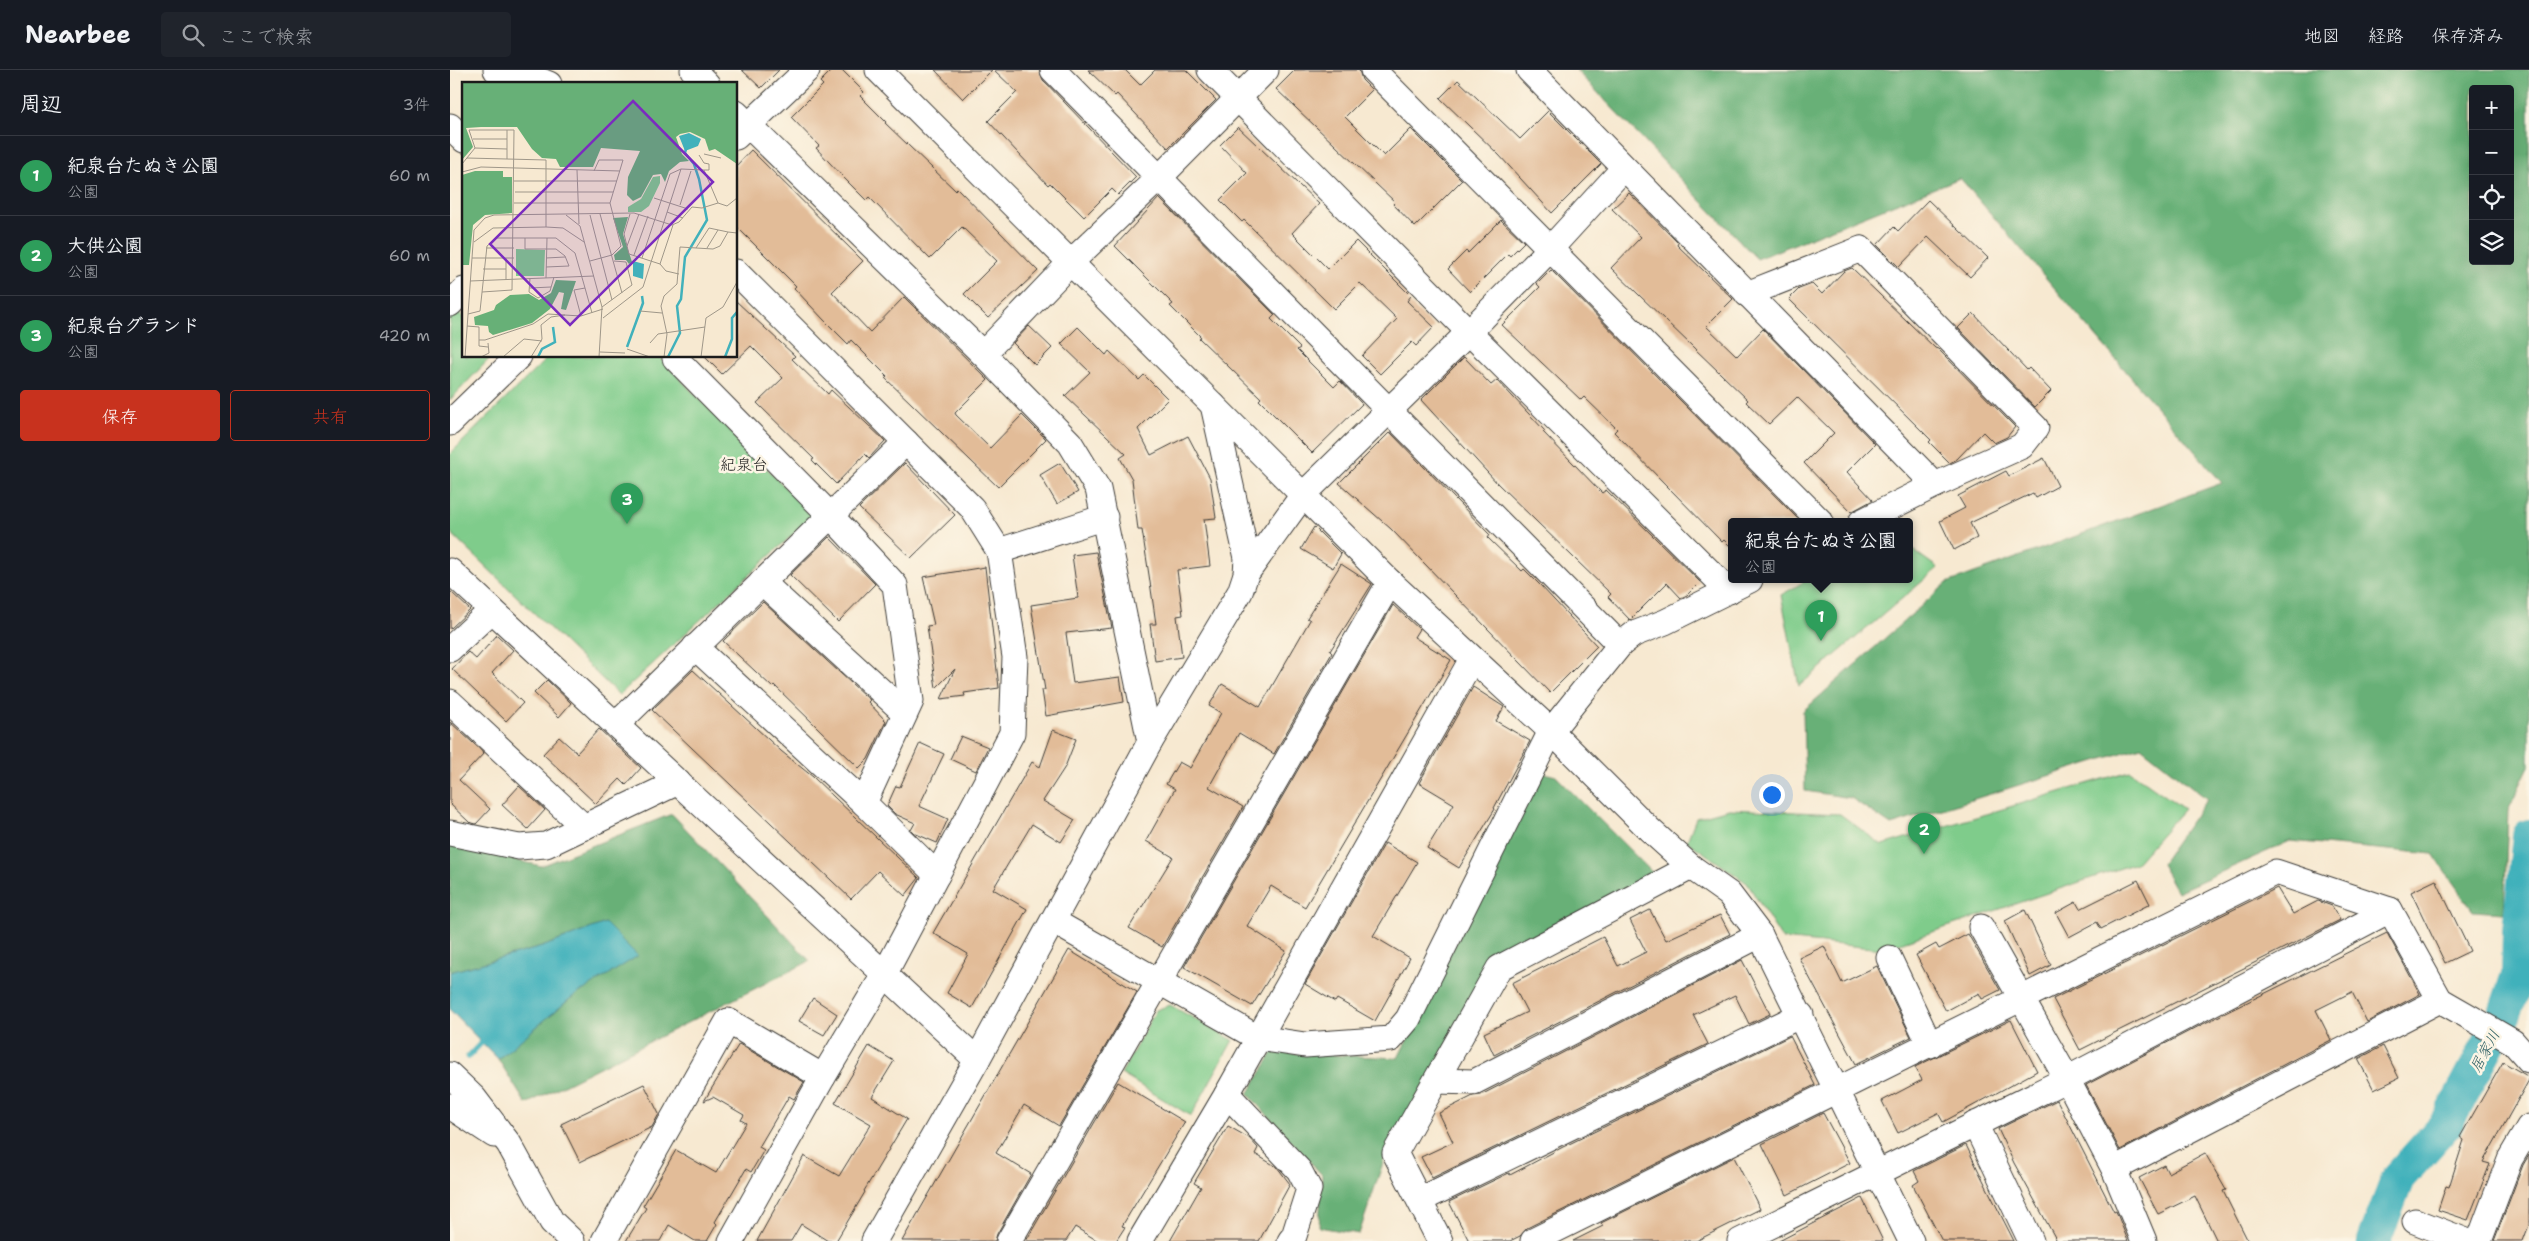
<!DOCTYPE html>
<html lang="ja">
<head>
<meta charset="utf-8">
<style>
  body { margin:0; font-family:"Shantell Sans","Klee One",sans-serif; background:#20242c; color:#f1f3f6 }
  .controls { position:absolute; right:15px; top:15px; display:grid; overflow:hidden; border-radius:5px; box-shadow:0 5px 20px #0002 }
  .controls button { width:45px; height:45px; display:grid; place-items:center; padding:0; border:0; border-bottom:1px solid #363941; background:#171b24; color:#f1f3f6; font:25px sans-serif }
  .you { position:absolute; left:1321px; top:724px; width:18px; height:18px; margin:-12px; border:4px solid #fff; border-radius:50%; background:#1a73e8; box-shadow:0 0 0 8px #1a73e833 }
  .badge { display:grid; place-items:center; width:32px; height:32px; border-radius:50%; background:#c8321e; color:#fff; font-size:16px; font-weight:700 }
  .pin { position:absolute; translate:-50% -41px; filter:drop-shadow(0 1px 2px #0008) }
  .pin::after { content:''; position:absolute; top:26px; width:18px; height:15px; background:inherit; clip-path:polygon(0 0,100% 0,50% 100%) }
  .popup { position:absolute; left:1278px; top:448px; width:185px; height:65px; box-sizing:border-box; display:grid; place-content:center; border-radius:5px; background:#171b24; filter:drop-shadow(0 1px 4px #0005); font-size:16px; white-space:nowrap; color:#9ea1a6 }
  .popup b { font-size:19px; color:#f1f3f6 }
  .popup::after { content:''; position:absolute; left:50%; top:100%; margin-left:-10px; border:10px solid transparent; border-top-color:#171b24 }
  .list { margin:0; padding:0; list-style:none }
  h2 { display:flex; justify-content:space-between; align-items:center; height:65px; margin:0; padding:0 20px; font-size:21px }
  h2 small { font-size:16px; font-weight:400; color:#9ea1a6 }
  .list li { display:grid; grid-template-columns:32px 1fr auto; gap:15px; align-items:center; box-sizing:border-box; height:80px; padding:0 20px; border-top:1px solid #363941 }
  .list b { display:block; font-size:19px; white-space:nowrap }
  .list p { margin:0; font-size:16px; white-space:nowrap; color:#9ea1a6 }
  .list em { font-size:16px; font-style:normal; color:#9ea1a6 }
  .actions { display:flex; gap:10px; padding:15px 20px }
  .actions a { flex:1; padding:11px 0; border:1px solid #c8321e; border-radius:5px; text-align:center; font-size:18px; color:#c8321e }
  .actions .main { background:#c8321e; color:#fff }
  .icon { flex:none; width:28px; height:28px; fill:none; stroke:currentColor; stroke-width:2; stroke-linecap:round; stroke-linejoin:round }
  .map { position:relative; flex:none; width:2079px; height:1171px; overflow:hidden }
  header { display:flex; align-items:center; gap:30px; box-sizing:border-box; height:70px; padding:0 25px; background:#171b24; border-bottom:1px solid #363941 }
  header strong { font-size:24px }
  nav { display:flex; gap:28px; margin-inline-start:auto; font-size:18px }
  .search { width:350px; height:45px; background:#20242c; display:flex; align-items:center; gap:12px; box-sizing:border-box; padding:0 18px; border-radius:5px; color:#9ea1a6; font-size:19px }
  main { display:flex }
  aside { flex:1; background:#171b24 }
  .map>svg:first-child { display:block }
  .green { fill:#7fcc8b; stroke:#4e7454 }
  .forest { fill:#67b077; stroke:#42664a; fill-rule:evenodd }
  .water { fill:#41b1bb; stroke:#2e666c }
  .lines { fill:none; stroke-linecap:round; stroke-linejoin:round }
  .stream { stroke:#41b1bb; stroke-width:5.5 }
  .river { stroke:#41b1bb; stroke-width:34 }
  .building { fill:#e2bc98 }
  .minor-casing { stroke:#3d3b37; stroke-width:27 }
  .minor { stroke:#fff; stroke-width:25 }
  .labels { text-anchor:middle; stroke-width:5; stroke-linejoin:round; paint-order:stroke }
  .water-label { font-size:15px; font-style:italic; fill:#2d5f64; stroke:#fcf5e5 }
  .quarter-label { font-size:16px; fill:#1c1c1c; stroke:#fcf5e5 }
  .inset-river { fill:none; stroke:#41b1bb; stroke-width:2.5 }
  .inset-road { fill:none; stroke:#9f9789; stroke-width:1 }
  .view { fill:#7b2cbf; fill-opacity:0.15; stroke:#7b2cbf; stroke-width:2.5 }
  .inset-edge { fill:none; stroke:#1c1c1c; stroke-width:2.5 }
</style>
</head>
<body>
<header>
<strong>Nearbee</strong>
<div class="search"><svg class="icon" aria-label="search" viewBox="0 0 24 24"><circle cx="10" cy="10" r="6"/><path d="M15 15l6 6"/></svg>ここで検索</div>
<nav><a>地図</a><a>経路</a><a>保存済み</a></nav>
</header>
<main>
<aside>
<h2>周辺<small>3件</small></h2>
<ul class="list">
<li><span class="badge" style="background:#2e9e5b">1</span><div><b>紀泉台たぬき公園</b><p>公園</p></div><em>60 m</em></li>
<li><span class="badge" style="background:#2e9e5b">2</span><div><b>大供公園</b><p>公園</p></div><em>60 m</em></li>
<li><span class="badge" style="background:#2e9e5b">3</span><div><b>紀泉台グランド</b><p>公園</p></div><em>420 m</em></li>
</ul>
<div class="actions"><a class="main">保存</a><a>共有</a></div>
</aside>
<div class="map">
<svg width="2079" height="1171" viewBox="0 0 2079 1171">
  <rect width="100%" height="100%" fill="#fcf5e5"/>
  <filter id="ink" filterUnits="userSpaceOnUse"><feTurbulence type="fractalNoise" baseFrequency=".02" numOctaves="2"/><feDisplacementMap in="SourceGraphic" scale="10" xChannelSelector="R" yChannelSelector="G"/><feConvolveMatrix kernelMatrix="1 2 1 2 8 2 1 2 1" color-interpolation-filters="sRGB"/></filter>
  <filter id="wash" filterUnits="userSpaceOnUse"><feTurbulence type="fractalNoise" baseFrequency=".0096" numOctaves="4" result="noise"/><feDisplacementMap in="SourceGraphic" scale="20" xChannelSelector="R" yChannelSelector="G"/><feGaussianBlur stdDeviation="1.12" result="paint"/><feColorMatrix in="noise" values="0 0 0 0 0 0 0 0 0 0 0 0 0 0 0 0 0 1.4 0 .05"/><feComposite in="paint" operator="in"/></filter>
  <g filter="url(#wash)">
    <rect width="100%" height="100%" fill="#f7e9d1"/>
    <g class="green">
      <polygon points="5,239 14,247 14,286 42,286 0,330 0,245"/>
      <polygon points="99,286 208,286 363,446 169,625 0,462 0,384"/>
      <polygon points="1460,478 1488,498 1349,616 1331,525 1357,510 1460,510"/>
      <polygon points="1680,701 1734,739 1686,793 1432,879 1332,869 1297,813 1237,771 1246,748 1279,739 1390,744 1432,775"/>
      <polygon points="720,935 783,970 741,1046 671,1004 706,940"/>
    </g>
    <g class="forest">
      <path d="M1126 0H2079V696L2058 741 2054 843 2023 841 1983 784 1840 771 1727 822 1711 794 1757 729 1691 677 1441 755 1401 728 1355 721 1353 641 1497 513 1772 413 1510 108 1307 189ZM2023 19H2060V191H2023Z"/>
      <polygon points="1090,702 1106,706 1205,805 1045,891 937,1081 909,1164 869,1157 872,1105 798,1024 823,982 948,988"/>
      <polygon points="222,744 360,891 76,1034 48,989 121,928 187,886 155,853 92,877 0,902 0,775 91,796"/>
    </g>
    <polygon class="water" points="155,853 188,886 121,928 48,989 0,940 0,902 92,877"/>
    <g class="lines">
      <polyline class="stream" points="18,987 32,972"/>
      <polyline class="river" points="1924,1171 1948,1108 1996,1054 2055,943 2068,905 2069,861 2079,766"/>
    </g>
    <g id="blocks">
      <g class="building">
        <polygon points="292,0 329,0 311,18"/>
        <polygon points="382,0 392,0 414,22 410,26 436,52 435,53 505,120 507,118 588,201 538,248 514,224 547,191 512,157 480,189 419,127 416,130 392,106 366,78 369,76 341,47 373,15 370,12"/>
        <polygon points="485,0 542,0 513,29"/>
        <polygon points="544,0 589,0 593,10 686,107 668,125 662,119 634,147 600,113 598,115 538,51 567,22"/>
        <polygon points="638,0 675,0 690,15 705,0 736,0 766,30 718,78 667,24 665,26"/>
        <polygon points="845,0 909,0 912,10 922,20 895,47 934,86 961,59 1012,110 965,157 943,134 945,132 826,19"/>
        <polygon points="1008,10 1070,69 1098,41 1151,94 1102,143 1049,85 990,28"/>
        <polygon points="788,57 869,134 842,163 878,199 906,171 961,226 957,231 984,257 966,276 962,272 930,304 912,286 947,249 910,213 884,239 794,150 792,152 770,130 797,103 770,75"/>
        <polygon points="301,80 413,191 382,222 420,262 454,227 538,310 505,343 506,345 540,378 572,345 596,369 548,417 435,308 437,306 401,270 398,274 374,250 344,218 346,216 286,156 286,96"/>
        <polygon points="1179,123 1228,173 1227,175 1283,229 1256,256 1287,286 1313,259 1425,374 1397,402 1423,430 1401,442 1354,393 1384,363 1347,327 1319,354 1296,332 1298,330 1161,198 1191,167 1162,139"/>
        <polygon points="709,128 825,245 821,249 850,278 847,280 884,317 890,311 912,334 862,383 809,330 811,328 749,268 751,267 720,236 723,234 665,176"/>
        <polygon points="1478,130 1538,188 1520,207 1478,167 1449,197 1427,175 1444,157 1448,161"/>
        <polygon points="1051,150 1074,172 1060,186 1058,184 1020,222 998,199 1016,181 1018,183"/>
        <polygon points="1402,198 1485,278 1488,279 1565,357 1557,367 1544,373 1533,362 1507,389 1500,393 1479,372 1481,370 1339,229 1349,219 1362,214 1372,224 1394,201"/>
        <polygon points="1101,200 1351,452 1282,452 1282,478 1274,470 1272,472 1164,362 1167,359 1134,327 1131,330 1052,255 1090,217 1087,214"/>
        <polygon points="286,231 345,286 342,289 378,324 381,320 435,371 419,388 415,384 386,414 362,390 364,389 307,333 333,308 301,276 272,304 254,286 286,286"/>
        <polygon points="1523,243 1577,300 1579,298 1601,321 1585,337 1508,258"/>
        <polygon points="579,256 602,278 585,295 563,273"/>
        <polygon points="628,257 656,285 659,281 689,310 694,305 718,329 688,359 701,385 738,366 760,408 766,448 754,449 760,496 727,500 733,545 727,546 732,587 705,591 700,554 706,554 699,505 692,460 688,460 682,409 670,388 676,384 615,326 640,302 611,274"/>
        <polygon points="1014,287 1041,315 1047,310 1095,361 1093,362 1152,423 1156,420 1250,512 1237,525 1231,528 1217,513 1180,550 1158,527 1161,524 1048,414 971,330"/>
        <polygon points="940,362 1040,465 1038,468 1072,501 1074,499 1090,515 1147,576 1100,623 941,459 889,413"/>
        <polygon points="1594,388 1608,416 1586,428 1583,423 1520,453 1527,468 1504,480 1490,451 1515,438 1508,426 1556,401 1559,406"/>
        <polygon points="455,393 505,445 461,488 409,438"/>
        <polygon points="610,393 628,422 607,434 590,405"/>
        <polygon points="864,457 891,484 883,498 851,479"/>
        <polygon points="379,467 425,514 388,552 340,505"/>
        <polygon points="646,482 662,558 616,563 623,613 670,607 674,632 596,646 592,620 595,620 581,535 628,528 622,485"/>
        <polygon points="891,494 922,514 880,581 882,583 824,684 789,663 759,717 793,737 712,877 679,858 723,787 696,771 725,719 716,714 729,692 740,698 771,643 759,636 772,614 810,637 860,550 857,548"/>
        <polygon points="535,497 549,618 514,623 515,626 491,629 505,599 486,618 477,556 484,555 473,507"/>
        <polygon points="0,521 20,540 0,559"/>
        <polygon points="313,532 414,625 420,630 418,632 436,651 418,689 409,698 324,615 322,617 273,571"/>
        <polygon points="943,535 969,559 964,567 1001,590 855,837 821,816 797,856 836,881 802,936 734,897"/>
        <polygon points="47,565 63,580 42,603 73,633 56,651 2,599 18,582 26,589"/>
        <polygon points="243,600 331,681 363,707 469,808 455,826 428,801 401,829 202,640"/>
        <polygon points="97,610 121,633 109,647 84,623"/>
        <polygon points="1023,617 1054,637 1046,651 1080,671 1044,738 1045,739 1009,798 977,778 1004,734 969,713"/>
        <polygon points="0,652 34,683 9,710 40,739 26,754 19,752 0,734"/>
        <polygon points="149,659 191,698 176,715 170,709 146,734 93,684 109,667 127,683"/>
        <polygon points="603,660 626,669 615,697 593,731 625,750 611,772 582,754 543,819 577,839 522,938 497,923 518,884 483,863 582,692 590,697"/>
        <polygon points="511,666 538,677 526,701 500,689"/>
        <polygon points="470,673 494,684 469,736 498,749 487,773 464,763 461,760 465,753 445,744 437,736 446,716 450,717"/>
        <polygon points="69,716 95,740 78,759 52,735"/>
        <polygon points="935,773 967,792 923,866 960,888 925,951 887,929 885,932 855,914"/>
        <polygon points="1688,810 1700,834 1651,859 1647,852 1619,867 1606,843 1626,832 1630,839"/>
        <polygon points="1986,810 2020,881 1995,893 1961,822"/>
        <polygon points="1827,818 1843,844 1868,831 1882,836 1890,850 1630,980 1603,929"/>
        <polygon points="1200,840 1216,870 1270,845 1280,864 1044,985 1034,963 1077,942 1062,913 1153,867 1168,896 1196,882 1180,850"/>
        <polygon points="1575,840 1601,895 1580,906 1555,851"/>
        <polygon points="1937,863 1970,924 1917,952 1902,922 1866,940 1881,970 1670,1080 1636,1015 1753,954"/>
        <polygon points="1518,864 1550,920 1532,929 1529,923 1496,941 1466,885 1486,874 1489,879"/>
        <polygon points="1374,876 1392,913 1427,896 1461,967 1406,994 1349,888"/>
        <polygon points="619,880 687,922 609,1056 574,1035 546,1083 581,1104 547,1164 545,1171 452,1171"/>
        <polygon points="1292,890 1320,944 1299,954 1285,925 1243,945 1258,974 982,1108 971,1087 1003,1072 989,1043 1023,1026 1031,1025"/>
        <polygon points="363,928 387,944 374,965 349,951"/>
        <polygon points="1561,950 1587,1001 1493,1052 1488,1043 1448,1063 1432,1031 1472,1010 1465,997"/>
        <polygon points="1340,966 1365,1015 1077,1158 1070,1166 1060,1171 1019,1171 999,1132 1059,1103 1060,1105 1113,1077"/>
        <polygon points="289,974 354,1012 344,1029 339,1026 309,1077 314,1080 301,1102 296,1099 265,1152 267,1154 257,1171 245,1171 219,1155 210,1171 176,1171 196,1138 193,1136 226,1080 266,1103 296,1053 291,1050 294,1045 263,1027 254,1031"/>
        <polygon points="419,976 444,991 422,1027 457,1049 414,1121 415,1122 386,1171 378,1171 351,1154 341,1171 307,1171 354,1086 389,1106 421,1054 385,1033"/>
        <polygon points="1933,976 1949,1008 1924,1020 1908,989"/>
        <polygon points="2053,992 2079,1007 2079,1010 2033,1092 2040,1094 2018,1150 1988,1140 1996,1116 1999,1117 2014,1070 2010,1067"/>
        <polygon points="668,1012 735,1052 672,1156 675,1157 666,1171 648,1171 625,1157 616,1171 576,1171"/>
        <polygon points="194,1014 209,1044 202,1057 130,1092 111,1054"/>
        <polygon points="1607,1030 1664,1142 1666,1141 1678,1171 1607,1171 1564,1093 1548,1059"/>
        <polygon points="1373,1043 1400,1093 1337,1125 1312,1074"/>
        <polygon points="778,1056 799,1068 808,1078 805,1084 827,1097 840,1114 809,1171 720,1171 751,1117 744,1113"/>
        <polygon points="1516,1075 1531,1106 1564,1171 1492,1171 1463,1115 1469,1111 1464,1101"/>
        <polygon points="1755,1083 1776,1120 1773,1121 1798,1171 1767,1171 1745,1126 1708,1144 1689,1108 1714,1095 1718,1103"/>
        <polygon points="2079,1085 2079,1155 2073,1171 2044,1171 2073,1095"/>
        <polygon points="1284,1087 1310,1139 1246,1171 1123,1171 1153,1156 1151,1153"/>
        <polygon points="1412,1128 1433,1171 1329,1171 1387,1141"/>
      </g>
    </g>
  </g>
  <g filter="url(#ink)">
    <use href="#blocks" fill-opacity="0" stroke="#3d3b37" stroke-width="1"/>
    <g class="lines">
      <g class="minor-casing">
        <g id="minor">
          <polyline points="46,0 69,2 99,14"/>
          <polyline points="243,0 257,14"/>
          <polyline points="428,0 940,512 1101,661 1200,760 1241,797 1279,824 1310,865 1461,1171"/>
          <polyline points="603,0 1170,575"/>
          <polyline points="760,0 1019,262 1279,521"/>
          <polyline points="923,0 1371,452"/>
          <polyline points="1079,0 1485,415"/>
          <polyline points="286,43 533,284 620,373 648,419 700,672"/>
          <polyline points="0,56 14,70"/>
          <polyline points="286,67 357,0"/>
          <polyline points="1297,224 1411,179 1586,358 1572,376 1485,415 1411,452"/>
          <polyline points="0,234 14,220"/>
          <polyline points="533,284 620,193 709,108 816,0"/>
          <polyline points="226,286 225,288 380,445 445,515 461,631 414,733 245,577"/>
          <polyline points="0,353 69,286"/>
          <polyline points="549,481 655,447"/>
          <polyline points="0,501 527,990"/>
          <polyline points="796,504 853,425 1019,262 1101,178 1174,98"/>
          <polyline points="312,512 455,643"/>
          <polyline points="0,579 42,540"/>
          <polyline points="0,632 134,757"/>
          <polyline points="167,654 456,372"/>
          <polyline points="414,733 487,805"/>
          <polyline points="0,763 69,777 96,775 228,712"/>
          <polyline points="603,851 808,968 855,975 941,969 958,949 1101,661 1170,575 1184,564 1215,552 1300,510"/>
          <polyline points="1531,857 1617,1009 1664,1099 1694,1171"/>
          <polyline points="1439,888 1480,975"/>
          <polyline points="0,1005 24,1028 59,1074 102,1152 122,1171"/>
          <polyline points="986,1011 1024,1012 1310,865"/>
          <polyline points="777,1024 849,1100 859,1119 844,1166 840,1171"/>
          <polyline points="0,1036 44,1065"/>
          <polyline points="1525,1054 1581,1171"/>
          <polyline points="1664,1099 1990,930"/>
          <polyline points="970,1130 1351,945"/>
          <polyline points="1965,1151 2016,1171"/>
          <polyline points="154,1171 278,951 373,1007 434,905 562,663 565,587 549,481 522,438 286,202"/>
          <polyline points="281,1171 373,1007"/>
          <polyline points="424,1171 527,990 700,672 790,522 796,504 797,488 763,335"/>
          <polyline points="559,1171 940,512"/>
          <polyline points="690,1171 777,1024 1022,589"/>
          <polyline points="990,1171 945,1083 1049,898 1241,797"/>
          <polyline points="1083,1171 1826,802 1940,840 1990,930 2063,972 2079,990"/>
          <polyline points="1290,1171 1617,1009 1940,840"/>
          <polyline points="2029,1171 2060,1089 2079,1057"/>
        </g>
      </g>
      <use href="#minor" class="minor"/>
    </g>
  </g>
  <g class="labels">
    <g class="water-label">
      <text transform="translate(2035 981) rotate(-62)" y="5">居家川</text>
    </g>
    <g class="quarter-label">
      <text x="294" y="400">紀泉台</text>
    </g>
  </g>
  <g transform="translate(12 12)">
    <rect width="275" height="275" fill="#f7e9d1"/>
    <path d="M198 94V101L187 124 179 130H166V125L179 117 191 95ZM54 167 83 168 82 194H54Z" fill="#7fcc8b"/>
    <path d="M0 0H275V82L253 67 247 69 243 57 228 50 218 52 214 55 220 72 227 79 218 80 207 89 203 100 199 92 191 93 179 115 171 119 165 113 166 95 178 69 139 66 131 85H98L94 77 80 76 70 67 55 45H19L4 46 11 65 0 78ZM13 89H41V95H50V131L23 133 11 143 7 183H0V93ZM166 135 161 152 170 180 167 182 164 178H153L152 173 161 165 151 136ZM94 198 114 199 104 228 99 227 102 211 97 210 88 227 70 241 31 253 27 250 26 244 13 243 12 235 32 228 34 223 48 213 67 212 77 218 89 211Z" fill="#67b077"/>
    <path d="M227 51 239 57 236 64 223 69 217 54ZM171 179 182 182 181 197 171 194Z" fill="#41b1bb"/>
    <path class="inset-river" d="M165 265 181 221 180 214M76 275 80 267 93 260 91 245M206 275 218 251 215 224 219 217 223 175 245 138 237 97 232 82 223 71 224 67M263 275 270 257V236L275 230"/>
    <path class="inset-road" d="M45 48V77M11 57H45M13 66 7 48H52L50 208 20 210M242 72 259 76M237 73 242 81 247 82V88H242M5 76 84 78V145M0 82 13 66 45 67M115 88 117 142M0 90 19 85 158 89M52 99H155M53 110H151M192 116 226 127M52 121H148M218 123 229 89M205 130 221 136M138 132 160 211M168 132 162 152 167 172 198 182 204 189 217 192M104 133 118 144 140 225 137 275M128 133 150 218M63 156V167H94L103 174 107 184 84 185M12 160 31 146 84 145 101 146 122 160M165 164 177 132M24 166H52M234 166 247 146 266 150M245 166 256 148M172 173 186 134M10 176H52M44 176V198M84 176 103 175M180 176 208 92 219 87 242 88 256 121 265 124 275 116M128 179 150 173 159 164 148 121 161 78H137L132 89M198 182 211 143M21 187H44M68 196 67 210 76 216 88 209 92 195M84 196 85 156M8 199 132 194M68 206 89 205M123 206 130 231M140 225 170 203 164 180 152 179M178 229 200 231M6 232 18 229 25 164 35 156H94L113 171 123 206 112 208 119 234M141 236 181 205 219 87M5 244 17 245V258H23L71 242 86 232 119 234 141 227M17 258V264L26 265M188 261 196 252 243 245M165 267 188 275M138 270 163 271M3 275 12 148 23 136 32 133 172 131 210 143 217 140 230 125 240 126 256 121M19 275 27 271 26 261M41 275 62 257 80 259M69 275 80 257 79 243 89 235 103 233M202 275 205 252 199 224 202 214 215 202 218 165 251 167 258 164 266 150 275 151M239 275 244 236 261 225 275 200"/>
    <path class="view" d="M171 19 251 100 108 243 28 162Z"/>
    <rect width="275" height="275" class="inset-edge"/>
  </g>
</svg>
<div class="controls">
<button>+</button>
<button>−</button>
<button><svg class="icon" aria-label="locate" viewBox="0 0 24 24"><circle cx="12" cy="12" r="6"/><path d="M12 2v4M12 18v4M2 12h4M18 12h4"/></svg></button>
<button><svg class="icon" aria-label="layers" viewBox="0 0 24 24"><path d="M12 4l9 5-9 5-9-5zM3 14l9 5 9-5"/></svg></button>
</div>
<div class="you"></div>
<div class="pin badge" style="left:1371px;top:571px;background:#2e9e5b">1</div>
<div class="popup"><b>紀泉台たぬき公園</b>公園</div>
<div class="pin badge" style="left:1474px;top:784px;background:#2e9e5b">2</div>
<div class="pin badge" style="left:177px;top:454px;background:#2e9e5b">3</div>
</div>
</main>
</body>
</html>
